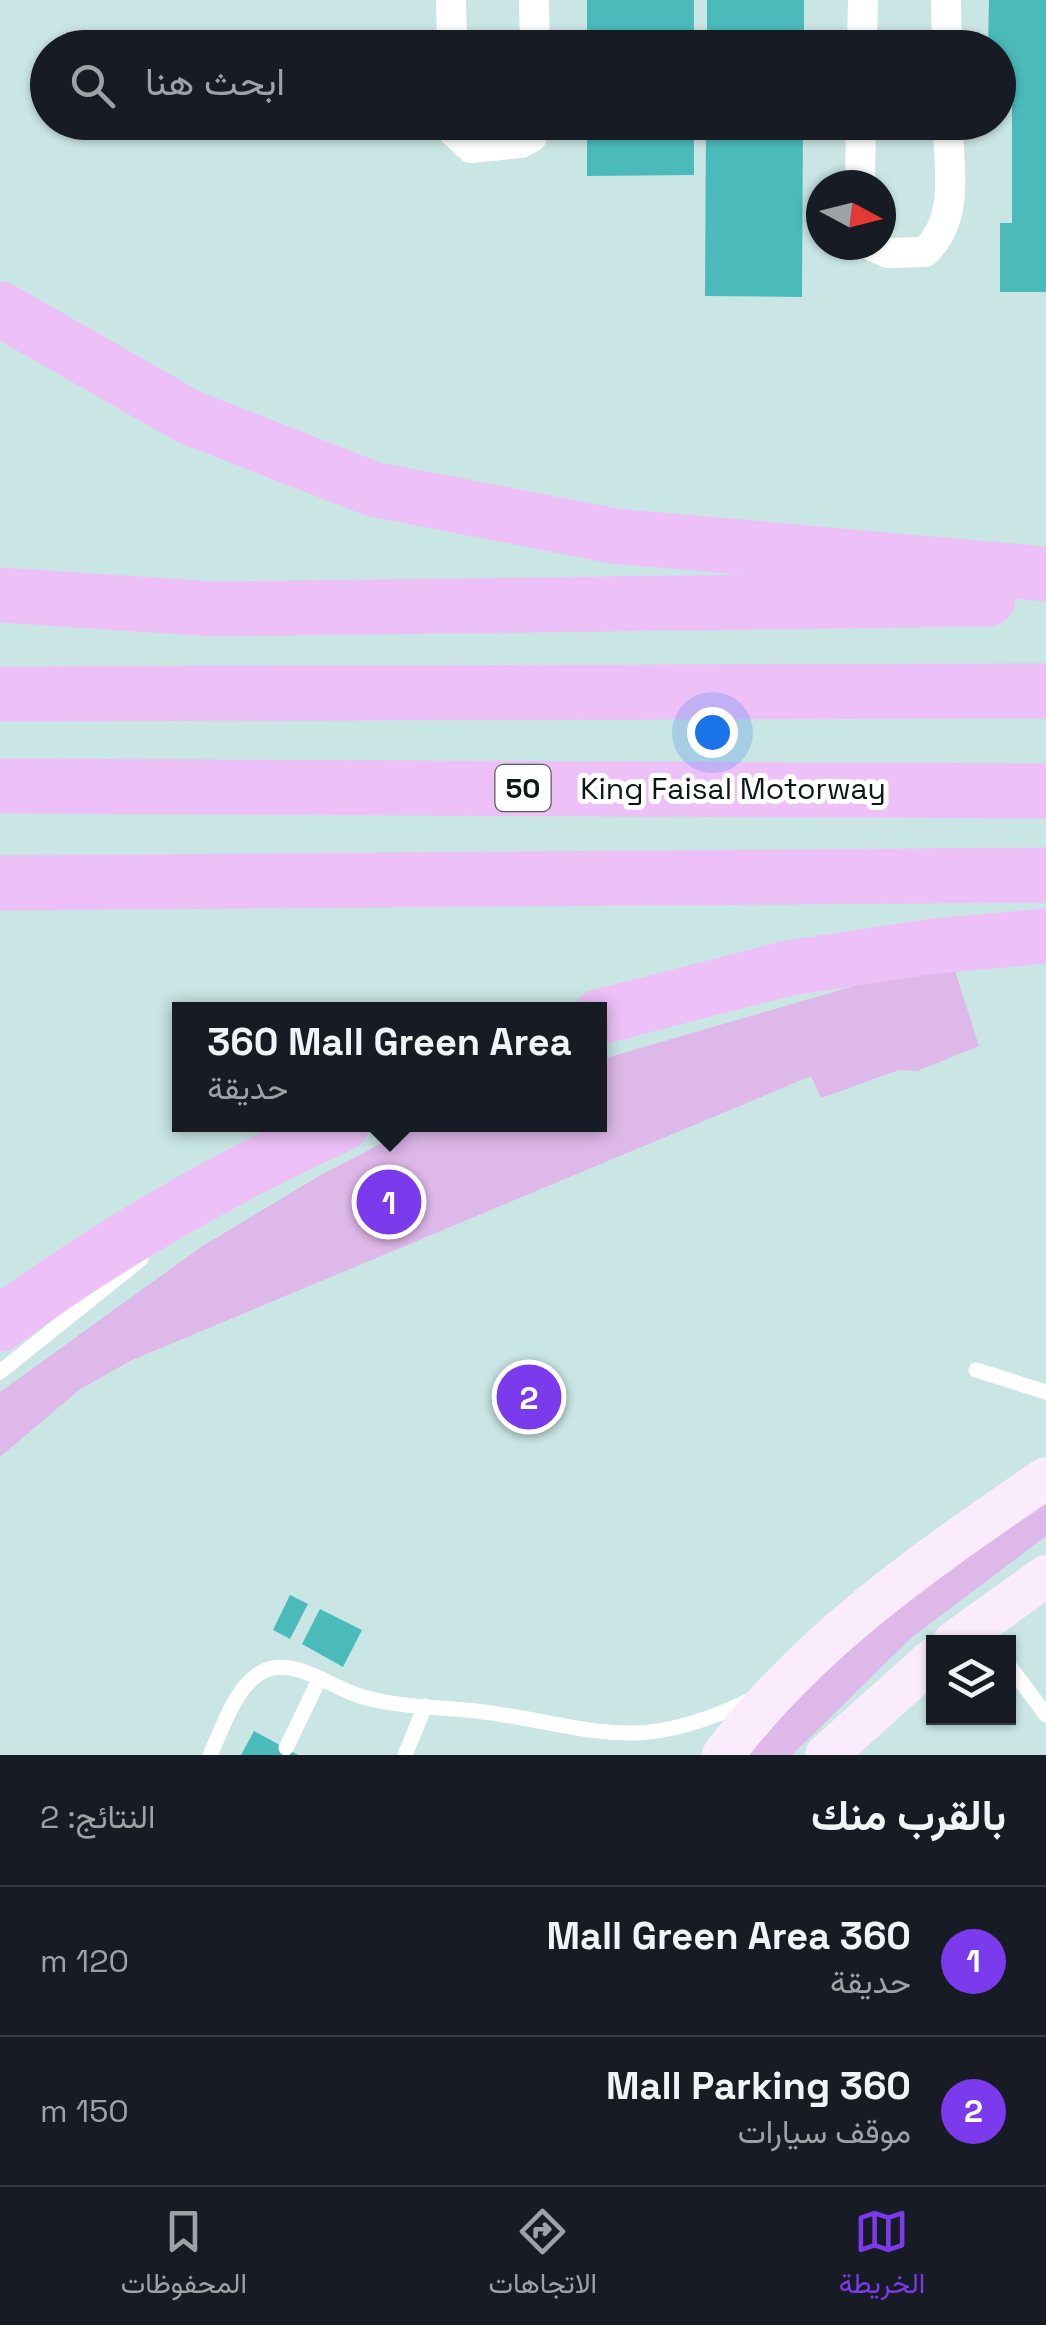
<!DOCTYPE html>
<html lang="ar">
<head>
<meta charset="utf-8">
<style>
  body { margin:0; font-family:"Space Grotesk",Vazirmatn,sans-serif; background:#20242c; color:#f1f3f6; direction:rtl }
  .controls { position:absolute; right:30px; bottom:30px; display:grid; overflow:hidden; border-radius:0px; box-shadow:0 2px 8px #0004 }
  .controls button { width:90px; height:90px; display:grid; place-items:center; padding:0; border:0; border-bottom:2px solid #363941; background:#171b24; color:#f1f3f6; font:50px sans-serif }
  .compass { position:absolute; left:806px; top:170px; width:90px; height:90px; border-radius:50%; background:#171b24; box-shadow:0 2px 8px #0004; rotate:97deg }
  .you { position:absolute; left:712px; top:732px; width:35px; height:35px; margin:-25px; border:8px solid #fff; border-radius:50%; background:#1a73e8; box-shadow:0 0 0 15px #1a73e833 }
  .badge { display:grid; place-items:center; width:65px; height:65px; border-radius:50%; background:#7c3aed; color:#fff; font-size:32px; font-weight:700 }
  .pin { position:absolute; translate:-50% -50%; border:5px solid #fff; box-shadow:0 2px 10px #0006 }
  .popup { position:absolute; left:172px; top:1002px; width:435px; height:130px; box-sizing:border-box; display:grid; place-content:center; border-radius:0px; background:#171b24; filter:drop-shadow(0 2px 8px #0005); font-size:32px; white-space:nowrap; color:#9ea1a6 }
  .popup b { font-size:38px; color:#f1f3f6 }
  .popup::after { content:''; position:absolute; left:50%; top:100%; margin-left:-20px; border:20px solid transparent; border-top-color:#171b24 }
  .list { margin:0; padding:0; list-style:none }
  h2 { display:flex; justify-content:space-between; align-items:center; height:130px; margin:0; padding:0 40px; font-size:42px }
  h2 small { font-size:32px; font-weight:400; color:#9ea1a6 }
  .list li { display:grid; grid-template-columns:65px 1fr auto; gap:30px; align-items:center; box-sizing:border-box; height:150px; padding:0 40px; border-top:2px solid #363941 }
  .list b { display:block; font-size:38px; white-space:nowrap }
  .list p { margin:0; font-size:32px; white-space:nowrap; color:#9ea1a6 }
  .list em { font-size:32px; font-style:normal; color:#9ea1a6 }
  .icon { flex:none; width:55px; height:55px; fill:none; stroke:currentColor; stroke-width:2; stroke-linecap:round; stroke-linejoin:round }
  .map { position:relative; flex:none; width:1046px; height:1755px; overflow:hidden; direction:ltr }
  .search { position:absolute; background:#171b24; box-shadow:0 2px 8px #0004; left:30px; right:30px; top:30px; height:110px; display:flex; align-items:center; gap:25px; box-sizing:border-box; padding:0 35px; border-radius:55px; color:#9ea1a6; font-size:38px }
  .sheet { height:430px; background:#171b24 }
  nav { display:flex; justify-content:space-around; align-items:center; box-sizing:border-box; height:140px; border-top:2px solid #363941; background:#171b24; font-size:28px; color:#9ea1a6 }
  nav a { display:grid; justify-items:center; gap:5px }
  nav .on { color:#7c3aed }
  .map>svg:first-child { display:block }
  .green { fill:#dfb8ea }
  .building { fill:#4abbba }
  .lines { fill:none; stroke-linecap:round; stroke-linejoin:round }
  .lane { stroke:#fff; stroke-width:15 }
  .street { stroke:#fff; stroke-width:30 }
  .secondary { stroke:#faecfd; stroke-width:42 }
  .highway { stroke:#edc0f8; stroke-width:55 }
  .labels { text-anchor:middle; stroke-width:10; stroke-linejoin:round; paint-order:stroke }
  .shield { fill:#fff; stroke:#565d5d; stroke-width:2.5 }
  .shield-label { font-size:28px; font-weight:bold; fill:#0d1717 }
  .street-label { font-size:30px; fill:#0d1717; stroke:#fff }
</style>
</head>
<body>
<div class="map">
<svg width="1046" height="1755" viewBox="0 0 1046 1755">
  <rect width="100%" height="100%" fill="#c9e5e4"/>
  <g class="green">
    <polygon points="951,958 979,1046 917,1071 899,1070 821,1098 811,1076 130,1361 79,1390 0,1457 0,1392 201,1247 319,1176 411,1128 599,1124 599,1060"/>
    <polygon points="1046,1492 1046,1536 911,1638 792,1755 746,1755 832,1661"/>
  </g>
  <g class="building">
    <rect x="587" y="0" width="107" height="48"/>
    <rect x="707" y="0" width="97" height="48"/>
    <polygon points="989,0 1046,0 1046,292 1000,292 1000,223 1012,223 1012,85 998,84 998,48 988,48"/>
    <polygon points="587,122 694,122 694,175 587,176"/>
    <polygon points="706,122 803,122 802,297 705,296"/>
    <polygon points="290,1595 308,1604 290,1639 273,1630"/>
    <polygon points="320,1609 362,1630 343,1667 302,1644"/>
    <polygon points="254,1731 298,1755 241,1755"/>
  </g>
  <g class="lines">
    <g class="lane">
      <polyline points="976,1370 1046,1392"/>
      <polyline points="0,1372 141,1259"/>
      <polyline points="1008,1664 1046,1715"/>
      <polyline points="286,1748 319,1680"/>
      <path d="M210 1755C223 1728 237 1679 269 1669 299 1660 334 1689 363 1697 402 1708 444 1707 484 1712 599 1728 635 1755 748 1701"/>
      <polyline points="405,1755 425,1706"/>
    </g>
    <g class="street">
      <polyline points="451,0 452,48"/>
      <polyline points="534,0 535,48"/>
      <polyline points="946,0 947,48"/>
      <polyline points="862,48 863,0"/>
      <polyline points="453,122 453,131 471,148 521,143 532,137 536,122"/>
      <polyline points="860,185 861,122"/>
      <path d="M870 245 888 253 925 252C961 217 948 170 948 122"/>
    </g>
    <g class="secondary">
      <polyline points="954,1642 1046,1576"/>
      <path d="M723 1755C810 1639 928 1559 1046 1478"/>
      <polyline points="826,1755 934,1658"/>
    </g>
    <g class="highway">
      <polyline points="0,309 189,417 373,489 614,536 1046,574"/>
      <polyline points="0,595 214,609 988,599"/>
      <polyline points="0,694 1046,691"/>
      <polyline points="0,786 1046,791"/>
      <polyline points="0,883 1046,875"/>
      <polyline points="599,1017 789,968 935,946 1046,936"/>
      <path d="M0 1324C105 1246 222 1179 342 1124"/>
    </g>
  </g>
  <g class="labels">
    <rect class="shield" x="495.5" y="765" width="55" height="46" rx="8"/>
    <g class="shield-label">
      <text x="523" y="798">50</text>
    </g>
    <g class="street-label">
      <text x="733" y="799">King Faisal Motorway</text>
    </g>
  </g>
</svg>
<div class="controls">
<button><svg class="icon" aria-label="layers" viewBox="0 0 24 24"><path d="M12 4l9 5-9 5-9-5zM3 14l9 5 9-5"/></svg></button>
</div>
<svg class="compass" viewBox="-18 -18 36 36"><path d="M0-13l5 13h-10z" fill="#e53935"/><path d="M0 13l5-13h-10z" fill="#9ea1a6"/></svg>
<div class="you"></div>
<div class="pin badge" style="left:389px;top:1202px">1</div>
<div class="popup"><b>360 Mall Green Area</b>حديقة</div>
<div class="pin badge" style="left:529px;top:1397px">2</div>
<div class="search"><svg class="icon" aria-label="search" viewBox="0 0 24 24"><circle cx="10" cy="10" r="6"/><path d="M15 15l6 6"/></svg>ابحث هنا</div>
</div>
<section class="sheet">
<h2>بالقرب منك<small>النتائج: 2</small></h2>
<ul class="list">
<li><span class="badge">1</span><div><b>360 Mall Green Area</b><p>حديقة</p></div><em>120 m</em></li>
<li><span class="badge">2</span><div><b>360 Mall Parking</b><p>موقف سيارات</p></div><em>150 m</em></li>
</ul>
</section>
<nav>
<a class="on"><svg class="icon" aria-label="map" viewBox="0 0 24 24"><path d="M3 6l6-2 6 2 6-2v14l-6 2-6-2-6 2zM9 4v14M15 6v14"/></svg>الخريطة</a>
<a><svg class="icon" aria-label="directions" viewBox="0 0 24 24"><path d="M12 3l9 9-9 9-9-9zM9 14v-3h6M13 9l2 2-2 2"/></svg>الاتجاهات</a>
<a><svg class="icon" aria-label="saved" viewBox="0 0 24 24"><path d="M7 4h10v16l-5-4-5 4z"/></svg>المحفوظات</a>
</nav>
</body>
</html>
